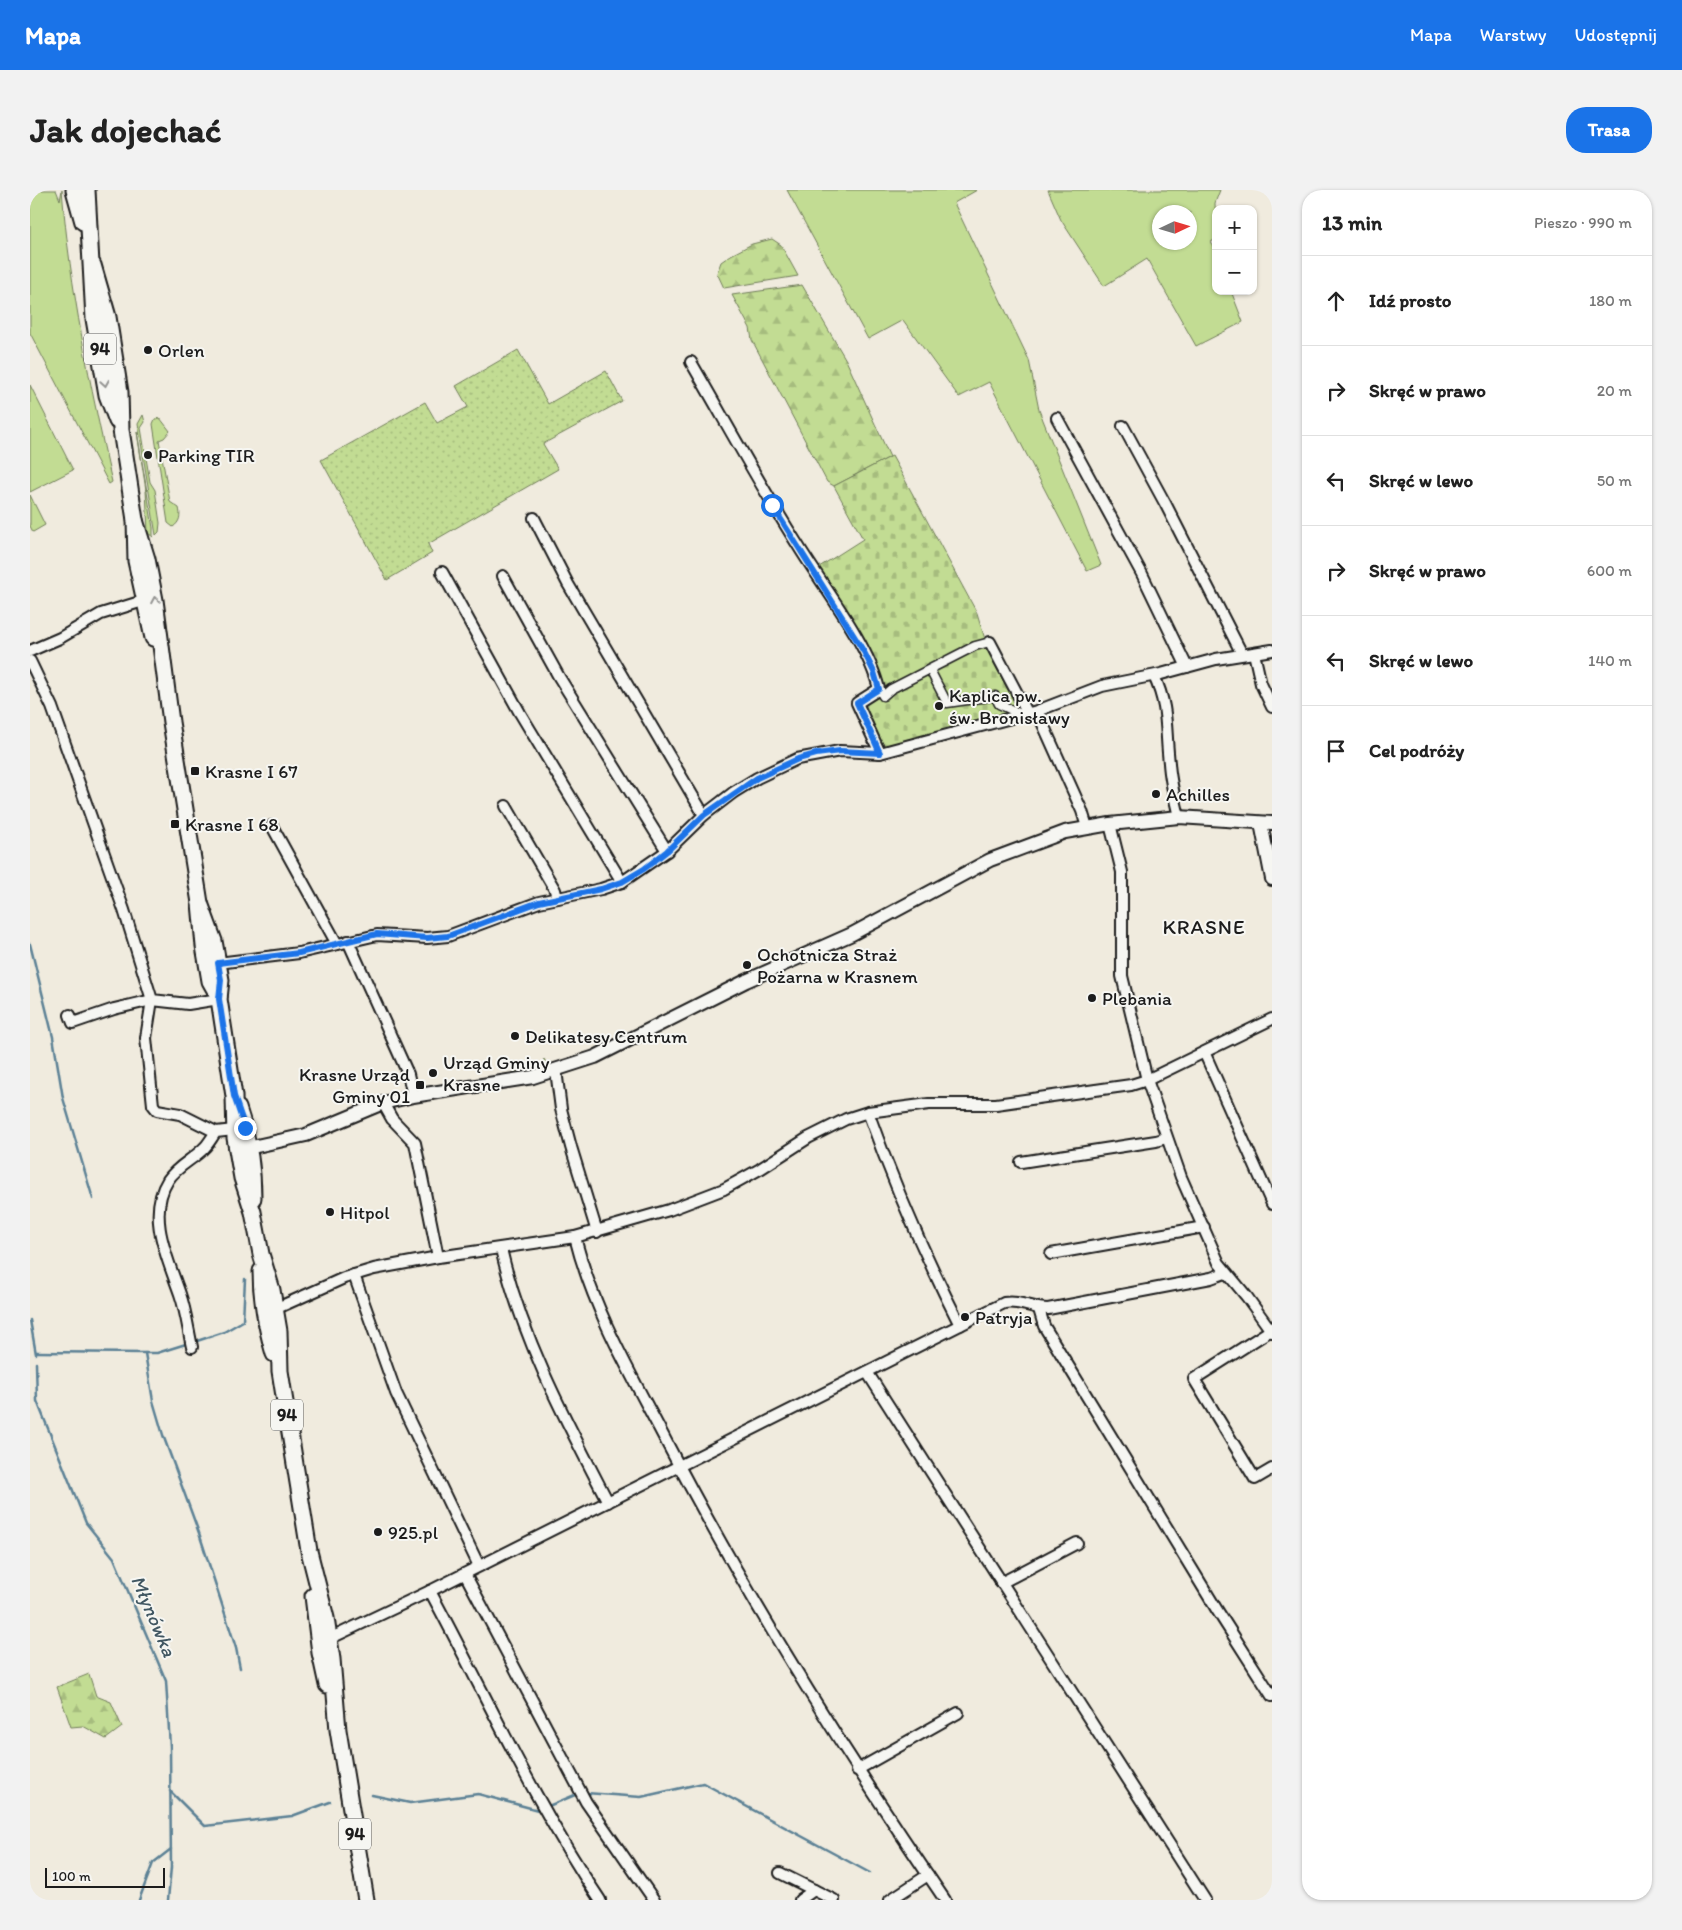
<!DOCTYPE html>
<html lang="pl">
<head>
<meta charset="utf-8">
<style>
  body { margin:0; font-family:Itim,sans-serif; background:#f2f2f2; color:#222 }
  .controls { position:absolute; right:15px; top:15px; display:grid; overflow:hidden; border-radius:10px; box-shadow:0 1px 4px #0004 }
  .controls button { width:45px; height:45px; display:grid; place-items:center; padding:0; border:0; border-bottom:1px solid #e0e0e0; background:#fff; color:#222; font:25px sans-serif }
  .compass { position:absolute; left:1122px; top:15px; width:45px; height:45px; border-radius:50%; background:#fff; box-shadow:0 1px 4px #0004; rotate:86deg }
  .scale { position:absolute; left:15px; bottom:12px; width:120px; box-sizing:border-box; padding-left:5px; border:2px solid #1c1c1c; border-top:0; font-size:14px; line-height:18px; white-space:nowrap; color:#1c1c1c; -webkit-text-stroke:4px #f6f6f2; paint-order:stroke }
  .stop { position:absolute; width:15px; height:15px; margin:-11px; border:4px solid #1a73e8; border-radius:50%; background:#fff }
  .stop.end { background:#1a73e8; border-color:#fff; box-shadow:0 1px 5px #0008 }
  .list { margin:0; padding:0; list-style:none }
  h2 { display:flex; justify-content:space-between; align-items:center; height:65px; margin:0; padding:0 20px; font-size:21px }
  h2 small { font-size:16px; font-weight:400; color:#767676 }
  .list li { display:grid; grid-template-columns:32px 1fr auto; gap:15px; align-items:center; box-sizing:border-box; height:90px; padding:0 20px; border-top:1px solid #e0e0e0 }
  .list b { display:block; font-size:19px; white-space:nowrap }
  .list em { font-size:16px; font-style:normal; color:#767676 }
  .icon { flex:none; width:28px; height:28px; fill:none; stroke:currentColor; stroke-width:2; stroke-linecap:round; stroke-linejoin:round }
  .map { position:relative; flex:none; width:1242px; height:1710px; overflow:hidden; border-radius:20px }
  header { display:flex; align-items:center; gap:30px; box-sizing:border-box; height:70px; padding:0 25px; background:#1a73e8; color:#fff }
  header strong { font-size:24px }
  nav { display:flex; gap:28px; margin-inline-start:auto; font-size:18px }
  .intro { display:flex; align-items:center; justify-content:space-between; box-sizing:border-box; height:120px; padding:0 30px }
  h1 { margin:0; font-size:35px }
  .button { padding:12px 22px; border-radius:20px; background:#1a73e8; color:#fff; font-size:18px; font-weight:700 }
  main { display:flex; gap:30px; padding:0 30px }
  aside { flex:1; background:#fff; border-radius:20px; box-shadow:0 1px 4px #0004 }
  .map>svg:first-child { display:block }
  .grass { fill:#c2dc93; stroke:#6f7c58; fill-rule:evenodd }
  .forest { fill:url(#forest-firs); stroke:#6f7c58 }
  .cemetery { fill:url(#cemetery-stones); stroke:#6f7c58 }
  .garden { fill:url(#garden-dots); stroke:#6f7c58 }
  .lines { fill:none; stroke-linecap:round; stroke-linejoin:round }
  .stream { stroke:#5b8195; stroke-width:2.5 }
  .pedestrian-casing { stroke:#1c1c1c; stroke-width:11 }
  .minor-casing { stroke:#1c1c1c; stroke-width:14 }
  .tertiary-casing { stroke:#1c1c1c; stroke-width:16 }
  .primary-casing { stroke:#1c1c1c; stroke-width:19 }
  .pedestrian { stroke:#f6f6f2; stroke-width:8 }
  .minor { stroke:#f6f6f2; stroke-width:10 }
  .tertiary { stroke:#f6f6f2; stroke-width:12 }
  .primary { stroke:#f6f6f2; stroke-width:15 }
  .oneway { stroke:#949492 }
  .route { stroke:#1a73e8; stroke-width:6 }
  .poi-dot { fill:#1c1c1c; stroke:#f6f6f2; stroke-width:2 }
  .labels { text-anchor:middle; stroke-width:4; stroke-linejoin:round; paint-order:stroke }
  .shield { fill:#f6f6f2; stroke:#5d5d5c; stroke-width:1 }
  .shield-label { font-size:18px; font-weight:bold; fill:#1c1c1c }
  .poi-label { font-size:19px; fill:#1c1c1c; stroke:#f6f6f2; text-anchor:start }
  .water-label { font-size:20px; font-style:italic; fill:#415762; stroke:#f6f6f2 }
  .quarter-label { font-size:21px; letter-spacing:1px; fill:#1c1c1c; stroke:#f6f6f2 }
</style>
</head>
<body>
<header>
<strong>Mapa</strong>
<nav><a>Mapa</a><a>Warstwy</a><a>Udostępnij</a></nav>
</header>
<div class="intro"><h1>Jak dojechać</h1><a class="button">Trasa</a></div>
<main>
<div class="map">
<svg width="1242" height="1710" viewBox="0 0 1242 1710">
  <defs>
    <pattern id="forest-firs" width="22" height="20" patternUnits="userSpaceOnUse" patternTransform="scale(1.25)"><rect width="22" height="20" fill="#c2dc93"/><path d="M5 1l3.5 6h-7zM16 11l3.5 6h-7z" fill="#a6bc7e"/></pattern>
    <pattern id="cemetery-stones" width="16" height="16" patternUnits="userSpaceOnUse" patternTransform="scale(1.25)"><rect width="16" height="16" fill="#c2dc93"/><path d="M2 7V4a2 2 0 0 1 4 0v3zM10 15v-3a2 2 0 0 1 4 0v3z" fill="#a6bc7e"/></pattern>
    <pattern id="garden-dots" width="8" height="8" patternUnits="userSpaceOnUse" patternTransform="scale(1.25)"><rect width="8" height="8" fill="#c2dc93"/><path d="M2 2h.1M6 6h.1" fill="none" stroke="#a6bc7e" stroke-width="1.8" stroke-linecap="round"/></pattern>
  </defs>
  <rect width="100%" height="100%" fill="#f0ebde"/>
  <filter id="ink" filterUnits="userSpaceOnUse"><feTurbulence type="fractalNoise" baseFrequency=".02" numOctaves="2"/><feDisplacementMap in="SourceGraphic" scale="10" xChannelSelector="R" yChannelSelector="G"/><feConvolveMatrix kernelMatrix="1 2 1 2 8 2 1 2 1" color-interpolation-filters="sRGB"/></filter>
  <g filter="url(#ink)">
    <g class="grass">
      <path d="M0 0H26L30 10 32 0C40 98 60 196 82 292L79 294 0 143Z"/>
      <polygon points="757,0 947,0 924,13 999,170 1009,220 1071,375 1057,381 959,192 929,207 873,130 838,149"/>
      <path d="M1018 0H1190L1185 13 1186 49 1181 52 1186 63V101H1201L1213 132 1166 156 1117 69 1074 96 1031 30ZM1130 22H1160V52H1130Z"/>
      <polygon points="0,195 43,280 0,302"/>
      <polygon points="113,225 115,232 111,238 120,292 125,300 130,333 129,342 126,345 108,234"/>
      <path d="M130 228 140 241 134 248 129 250 140 312 149 318C151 326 150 332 143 337L138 333 123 234 125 229Z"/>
      <polygon points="107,242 123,338 123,347 118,343 116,300"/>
      <polygon points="0,305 15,335 3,342 0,336"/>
      <polygon points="514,869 518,876 486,884 484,879 487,876 486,882 489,882 512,876"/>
    </g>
    <g class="forest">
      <polygon points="742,49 751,55 768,86 694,98 687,83 691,72 701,65 722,54"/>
      <polygon points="772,95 816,170 860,267 804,296 797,292 722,150 720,138 702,105"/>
      <polygon points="59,1484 66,1506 81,1512 92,1537 76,1549 53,1536 41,1537 27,1497"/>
    </g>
    <path class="cemetery" d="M862 266 947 423 957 456 990 516 979 525 856 556 847 549 833 515C840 508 851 509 856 500L836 460 786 379 833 349 804 296Z"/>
    <polygon class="garden" points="488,160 518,214 576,181 592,211 513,254 528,279 398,354 402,363 357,390 291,270 395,212 407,233 438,217 426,196"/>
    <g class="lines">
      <g class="stream">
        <polyline points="0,754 23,847 33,908 63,1009"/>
        <polyline points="0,1130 6,1164"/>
        <polyline points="164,1152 194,1142 213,1131 215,1089"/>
        <polyline points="6,1162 115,1163 123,1211 133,1245 169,1343 206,1458 210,1478"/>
        <polyline points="115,1163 127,1163 159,1153"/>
        <polyline points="6,1173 7,1211 56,1333 84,1368 136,1491 140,1557 141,1677 138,1710"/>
        <polyline points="140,1601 175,1636 262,1626 300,1612"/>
        <polyline points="556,1603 611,1607 673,1593 840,1683"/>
        <polyline points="342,1605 380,1613 448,1604 508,1620"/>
        <polyline points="516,1617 545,1605"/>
        <polyline points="109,1710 123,1673 141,1659"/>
      </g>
      <g class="pedestrian-casing">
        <g id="pedestrian">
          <polyline points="900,480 917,513 965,506 969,514 993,525"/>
          <polyline points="849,499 853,506 861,499 945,456 960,452"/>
        </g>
      </g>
      <g class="minor-casing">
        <g id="minor">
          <path d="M661 172C697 234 731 297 769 357 794 398 838 453 849 499L827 513 850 563"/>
          <polyline points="1027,228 1112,384 1157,477"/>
          <polyline points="1093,236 1136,315 1212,464"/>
          <polyline points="504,328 538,394 674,625"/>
          <polyline points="412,382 490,523 592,692"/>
          <polyline points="473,386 529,487 637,661"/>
          <polyline points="960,452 998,524"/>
          <polyline points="0,461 30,448 71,424 113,411"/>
          <polyline points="1224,463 1231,494 1242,517"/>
          <polyline points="0,471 22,517 94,720 122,810 158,814 189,809"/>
          <path d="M1124 486C1139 518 1135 539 1139 573 1140 591 1145 609 1149 627"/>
          <polyline points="1007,521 1052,621 1057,637"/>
          <polyline points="476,616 525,700 527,708"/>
          <polyline points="1080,634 1092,682 1092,786 1117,890 1151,987 1189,1073 1217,1107 1242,1142"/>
          <polyline points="242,636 307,754"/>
          <polyline points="318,751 378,884 383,906"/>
          <polyline points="184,776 188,773 269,763 347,745 397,748 418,746 509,712 571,699 592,692 637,661 674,625 704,602 727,588 767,569 810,561 850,563 1007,521 1072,496 1131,484 1186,469 1242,460"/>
          <polyline points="40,825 43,833 84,819 122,810 116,848 123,915 127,920 150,924 186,942"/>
          <polyline points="1175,864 1242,1014"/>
          <polyline points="526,880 531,919 541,957 567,1042"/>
          <polyline points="353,913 362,929 385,953 408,1067"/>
          <path d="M838 922C864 995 895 1066 930 1135"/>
          <polyline points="991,972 1126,951 1136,948"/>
          <path d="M545 1047C563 1120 602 1186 637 1253 719 1411 814 1562 915 1710"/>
          <path d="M471 1059C492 1149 536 1231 578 1312"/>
          <polyline points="1021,1064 1174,1037"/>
          <polyline points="324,1085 366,1203 449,1376"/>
          <polyline points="1009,1119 1014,1136 1187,1420 1242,1506"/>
          <polyline points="242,1124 245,1119 314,1088 344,1079 408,1067 545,1047 639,1020 694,999 730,979 778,948 816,929 838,922 899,914 966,914 1101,895 1117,890 1242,829"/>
          <polyline points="1241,1140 1164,1189 1225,1289 1242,1279"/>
          <path d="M162 1157C158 1139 156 1121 150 1104 138 1069 116 1025 138 990 148 975 163 970 175 957 179 953 182 947 186 942L204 940"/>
          <polyline points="837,1182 1175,1710"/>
          <polyline points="435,1384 556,1612 624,1710"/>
          <polyline points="971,1393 1047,1353"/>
          <path d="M400 1401C456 1505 504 1612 570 1710"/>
          <path d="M295 1454 299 1449 400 1401 974 1113C990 1110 1002 1119 1018 1119L1181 1088 1195 1083"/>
          <polyline points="827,1580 928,1523"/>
          <polyline points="750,1683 804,1710"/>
          <polyline points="770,1710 784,1700"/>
          <polyline points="860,1710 898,1685"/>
        </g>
      </g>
      <g class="tertiary-casing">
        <g id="tertiary">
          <polyline points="1231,633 1242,689"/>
          <polyline points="214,964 218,958 276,945 353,913 383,906 503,887 565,867 716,791 822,744 960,670 1035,642 1080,634 1149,627 1242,633"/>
        </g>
      </g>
      <g class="primary-casing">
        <g id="primary">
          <polyline points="44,0 53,32"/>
          <polyline points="57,0 64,129 77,205 87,231"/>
          <polyline points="63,75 78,127 90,202 91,240 105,330 106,371 123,448"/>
          <polyline points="105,330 117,369 125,410 141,532 170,713 174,756 180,791 189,807"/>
          <polyline points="170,713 184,751 188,773 191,790 189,809 204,906 205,948 212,988 223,1022 231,1064 242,1100 249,1141 250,1181 279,1361 296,1428 302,1469 308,1540 336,1710"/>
          <path d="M208 918C218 947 223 977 223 1008"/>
          <path d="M231 1081C231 1109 236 1136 244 1164"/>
          <polyline points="283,1406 290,1463 297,1495"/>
        </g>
      </g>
      <use href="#pedestrian" class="pedestrian"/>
      <use href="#minor" class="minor"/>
      <use href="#tertiary" class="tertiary"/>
      <use href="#primary" class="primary"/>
    </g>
    <defs><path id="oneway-chevron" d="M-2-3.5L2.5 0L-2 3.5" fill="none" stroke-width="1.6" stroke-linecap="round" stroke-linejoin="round" transform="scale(1.25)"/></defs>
    <g class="oneway">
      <use href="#oneway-chevron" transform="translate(75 193) rotate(81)"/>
      <use href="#oneway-chevron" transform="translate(125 410) rotate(-100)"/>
    </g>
  </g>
  <g class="lines" filter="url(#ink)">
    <polyline class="route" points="215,938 204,906 189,809 191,790 188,773 269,763 347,744 397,748 418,746 509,712 571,699 592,692 614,679 637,661 674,625 727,588 768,569 786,564 810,561 850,563 827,513 849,499 844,482 834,462 742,315"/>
  </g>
  <g class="poi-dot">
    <circle cx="118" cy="160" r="5"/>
    <circle cx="118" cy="265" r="5"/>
    <circle cx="909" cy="516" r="5"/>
    <rect x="160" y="576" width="10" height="10" rx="2.5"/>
    <circle cx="1126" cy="604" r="5"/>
    <rect x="140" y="629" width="10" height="10" rx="2.5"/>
    <circle cx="717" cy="775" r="5"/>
    <circle cx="1062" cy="808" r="5"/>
    <circle cx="485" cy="846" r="5"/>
    <circle cx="403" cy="883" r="5"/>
    <rect x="385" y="890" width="10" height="10" rx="2.5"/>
    <circle cx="300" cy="1022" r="5"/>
    <circle cx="935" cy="1127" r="5"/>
    <circle cx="348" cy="1342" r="5"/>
  </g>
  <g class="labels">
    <g class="shield">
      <rect x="54" y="143.5" width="32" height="31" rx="4"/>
      <rect x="241" y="1209.5" width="32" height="31" rx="4"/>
      <rect x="309" y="1628.5" width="32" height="31" rx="4"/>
    </g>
    <g class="shield-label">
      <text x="70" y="165">94</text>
      <text x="257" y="1231">94</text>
      <text x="325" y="1650">94</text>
    </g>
    <g class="poi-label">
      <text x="128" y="167">Orlen</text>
      <text x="128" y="272">Parking TIR</text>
      <text x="919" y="512">Kaplica pw.<tspan x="919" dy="22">św. Bronisławy</tspan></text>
      <text x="175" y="588">Krasne I 67</text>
      <text x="1136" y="611">Achilles</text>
      <text x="155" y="641">Krasne I 68</text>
      <text x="727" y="771">Ochotnicza Straż<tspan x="727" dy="22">Pożarna w Krasnem</tspan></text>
      <text x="1072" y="815">Plebania</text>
      <text x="495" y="853">Delikatesy Centrum</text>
      <text x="413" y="879">Urząd Gminy<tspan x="413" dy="22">Krasne</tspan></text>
      <text x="380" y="891" text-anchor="end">Krasne Urząd<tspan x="380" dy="22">Gminy 01</tspan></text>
      <text x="310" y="1029">Hitpol</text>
      <text x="945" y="1134">Patryja</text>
      <text x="358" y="1349">925.pl</text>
    </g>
    <g class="water-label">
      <text transform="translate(124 1426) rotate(67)" y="7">Młynówka</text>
    </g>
    <g class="quarter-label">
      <text x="1174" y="744">KRASNE</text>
    </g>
  </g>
</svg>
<div class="controls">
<button>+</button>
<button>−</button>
</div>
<svg class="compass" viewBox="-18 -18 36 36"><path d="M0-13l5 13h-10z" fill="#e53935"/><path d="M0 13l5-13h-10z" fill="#767676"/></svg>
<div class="scale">100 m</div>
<div class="stop" style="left:742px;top:315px"></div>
<div class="stop end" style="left:215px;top:938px"></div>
</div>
<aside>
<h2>13 min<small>Pieszo · 990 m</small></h2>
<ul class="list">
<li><svg class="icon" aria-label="ahead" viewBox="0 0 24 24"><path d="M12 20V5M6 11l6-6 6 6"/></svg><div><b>Idź prosto</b></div><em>180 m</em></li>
<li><svg class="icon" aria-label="right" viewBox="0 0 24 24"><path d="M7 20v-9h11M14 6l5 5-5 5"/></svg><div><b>Skręć w prawo</b></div><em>20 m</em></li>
<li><svg class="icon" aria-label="left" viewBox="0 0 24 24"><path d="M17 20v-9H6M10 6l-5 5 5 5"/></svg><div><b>Skręć w lewo</b></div><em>50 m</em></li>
<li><svg class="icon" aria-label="right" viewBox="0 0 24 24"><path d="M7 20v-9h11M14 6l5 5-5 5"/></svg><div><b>Skręć w prawo</b></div><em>600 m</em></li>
<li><svg class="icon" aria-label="left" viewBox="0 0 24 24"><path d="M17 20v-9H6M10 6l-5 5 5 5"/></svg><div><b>Skręć w lewo</b></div><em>140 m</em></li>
<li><svg class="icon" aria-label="arrive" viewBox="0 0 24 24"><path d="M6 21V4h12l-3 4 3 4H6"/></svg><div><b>Cel podróży</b></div></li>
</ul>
</aside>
</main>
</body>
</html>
